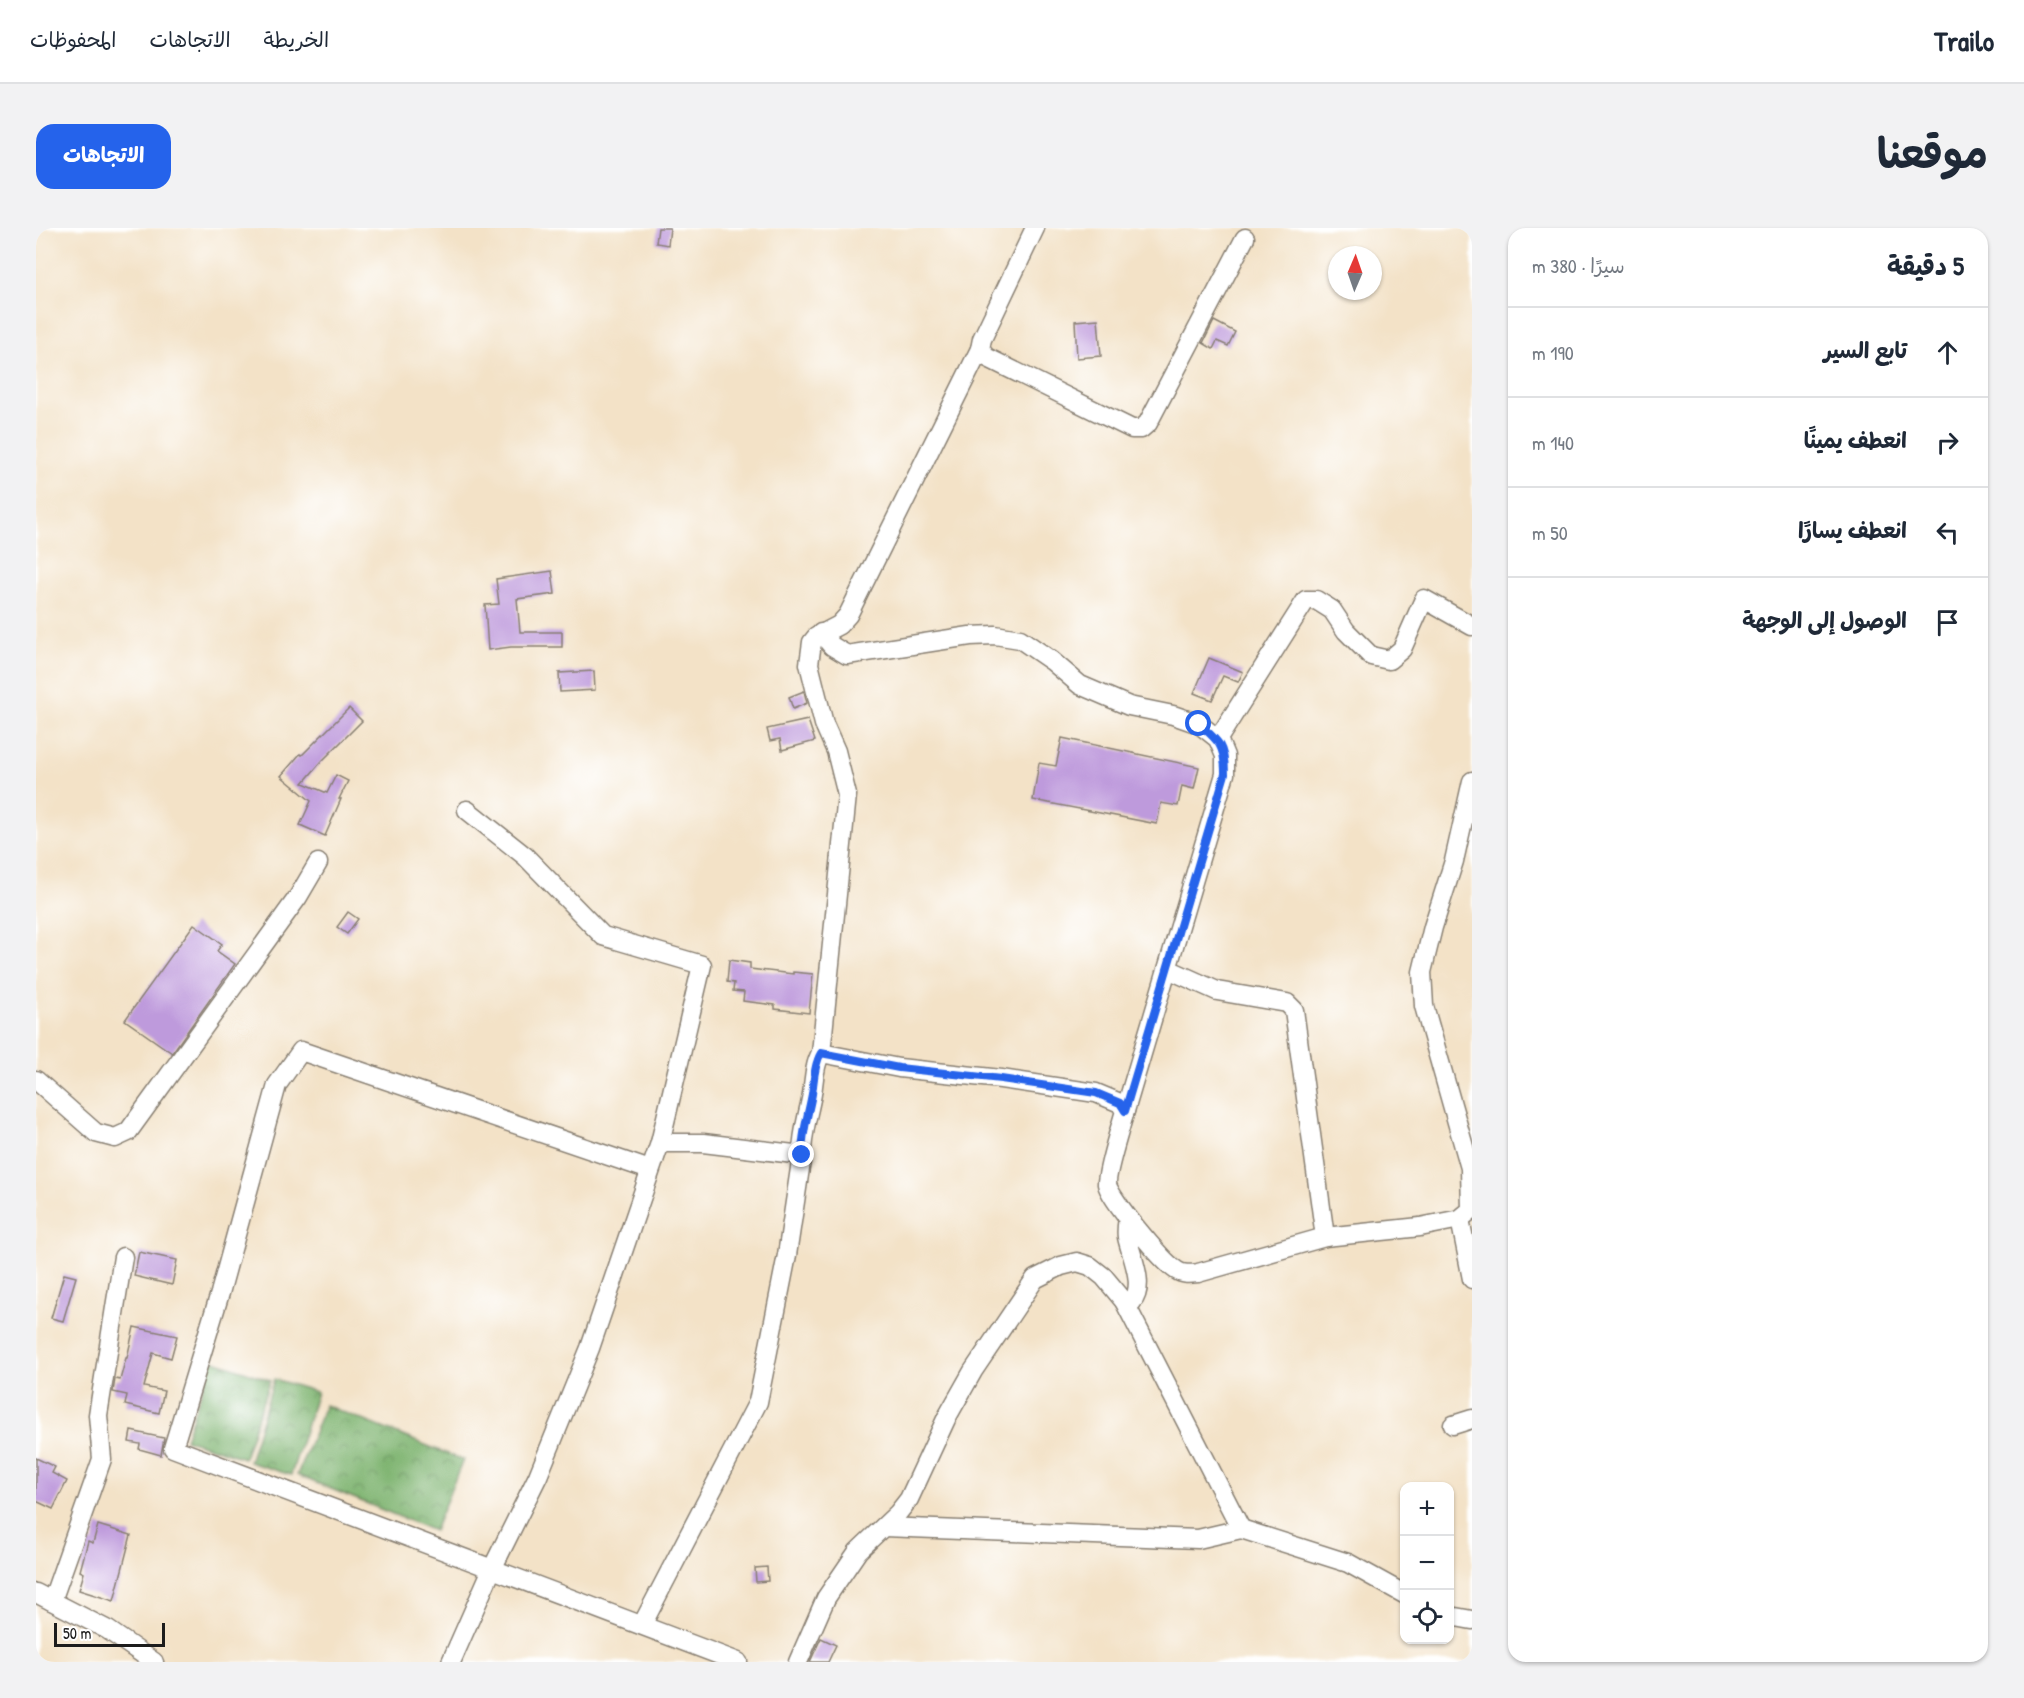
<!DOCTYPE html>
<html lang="ar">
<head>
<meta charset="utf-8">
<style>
  body { margin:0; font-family:"Patrick Hand","Playpen Sans Arabic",sans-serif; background:#f2f2f3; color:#1f2937; direction:rtl }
  .controls { position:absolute; right:18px; bottom:18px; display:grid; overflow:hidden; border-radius:12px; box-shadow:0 2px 4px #0004 }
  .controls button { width:54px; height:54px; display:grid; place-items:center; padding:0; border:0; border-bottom:2px solid #e0e1e3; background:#fff; color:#1f2937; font:30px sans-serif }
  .compass { position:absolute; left:1292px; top:18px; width:54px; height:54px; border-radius:50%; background:#fff; box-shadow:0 2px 4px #0004; rotate:2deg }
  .scale { position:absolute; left:18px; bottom:15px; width:111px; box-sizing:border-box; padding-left:6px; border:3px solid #1c1c1c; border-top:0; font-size:16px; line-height:21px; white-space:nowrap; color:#1c1c1c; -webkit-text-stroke:4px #fff; paint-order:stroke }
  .stop { position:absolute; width:18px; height:18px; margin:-14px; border:4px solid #2563eb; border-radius:50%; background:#fff }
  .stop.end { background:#2563eb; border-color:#fff; box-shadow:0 2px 6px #0008 }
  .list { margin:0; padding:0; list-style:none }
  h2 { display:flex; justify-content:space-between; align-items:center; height:78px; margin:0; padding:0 24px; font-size:26px }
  h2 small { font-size:20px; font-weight:400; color:#747a83 }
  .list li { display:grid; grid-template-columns:39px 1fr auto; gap:18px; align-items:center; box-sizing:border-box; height:90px; padding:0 24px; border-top:2px solid #e0e1e3 }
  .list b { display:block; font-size:22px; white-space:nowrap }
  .list em { font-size:20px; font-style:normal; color:#747a83 }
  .icon { flex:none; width:33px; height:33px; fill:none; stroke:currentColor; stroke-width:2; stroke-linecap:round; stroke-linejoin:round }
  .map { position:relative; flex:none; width:1436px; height:1434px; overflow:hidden; direction:ltr; border-radius:18px }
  header { display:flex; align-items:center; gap:36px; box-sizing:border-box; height:84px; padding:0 30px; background:#fff; border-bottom:2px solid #e0e1e3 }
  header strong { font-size:28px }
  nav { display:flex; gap:33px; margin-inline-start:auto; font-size:21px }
  .intro { display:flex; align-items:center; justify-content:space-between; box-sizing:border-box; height:144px; padding:0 36px }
  h1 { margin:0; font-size:42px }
  .button { padding:15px 27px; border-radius:18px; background:#2563eb; color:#fff; font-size:21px; font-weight:700 }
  main { display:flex; gap:36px; padding:0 36px }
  aside { flex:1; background:#fff; border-radius:18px; box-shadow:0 2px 4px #0004 }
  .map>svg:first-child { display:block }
  .forest { fill:url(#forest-crowns); stroke:#4d6846; stroke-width:1.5 }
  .building { fill:#be9adc }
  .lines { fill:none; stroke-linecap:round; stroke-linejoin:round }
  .minor-casing { stroke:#887f72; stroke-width:21 }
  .minor { stroke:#fff; stroke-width:18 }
  .route { stroke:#2563eb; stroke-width:8 }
</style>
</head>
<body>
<header>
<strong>Trailo</strong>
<nav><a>الخريطة</a><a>الاتجاهات</a><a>المحفوظات</a></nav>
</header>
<div class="intro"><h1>موقعنا</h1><a class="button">الاتجاهات</a></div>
<main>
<aside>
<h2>5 دقيقة<small>سيرًا · 380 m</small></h2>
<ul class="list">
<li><svg class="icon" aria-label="ahead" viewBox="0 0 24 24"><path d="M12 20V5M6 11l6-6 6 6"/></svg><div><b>تابع السير</b></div><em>190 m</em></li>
<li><svg class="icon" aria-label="right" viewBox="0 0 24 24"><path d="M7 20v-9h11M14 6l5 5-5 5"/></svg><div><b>انعطف يمينًا</b></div><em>140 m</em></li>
<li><svg class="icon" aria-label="left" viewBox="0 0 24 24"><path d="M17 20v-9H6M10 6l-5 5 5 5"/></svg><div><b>انعطف يسارًا</b></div><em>50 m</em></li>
<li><svg class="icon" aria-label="arrive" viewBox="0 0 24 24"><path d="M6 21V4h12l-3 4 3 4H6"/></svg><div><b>الوصول إلى الوجهة</b></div></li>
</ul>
</aside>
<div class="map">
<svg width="1436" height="1434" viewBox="0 0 1436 1434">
  <defs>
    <pattern id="forest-crowns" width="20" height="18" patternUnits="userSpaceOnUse" patternTransform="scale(1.5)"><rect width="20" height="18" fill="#7eb470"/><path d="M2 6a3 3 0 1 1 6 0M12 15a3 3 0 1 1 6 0" fill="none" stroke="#66925b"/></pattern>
  </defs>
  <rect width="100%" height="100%" fill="#fff"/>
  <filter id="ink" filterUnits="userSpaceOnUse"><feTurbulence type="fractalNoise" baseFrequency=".0167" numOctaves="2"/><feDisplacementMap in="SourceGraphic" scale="12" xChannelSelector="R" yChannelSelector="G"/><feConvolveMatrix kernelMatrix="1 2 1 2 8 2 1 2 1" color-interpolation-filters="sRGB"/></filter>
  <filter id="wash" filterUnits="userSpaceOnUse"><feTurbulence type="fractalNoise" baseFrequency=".008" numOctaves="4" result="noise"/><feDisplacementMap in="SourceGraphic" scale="24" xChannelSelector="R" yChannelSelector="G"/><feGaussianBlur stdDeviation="1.35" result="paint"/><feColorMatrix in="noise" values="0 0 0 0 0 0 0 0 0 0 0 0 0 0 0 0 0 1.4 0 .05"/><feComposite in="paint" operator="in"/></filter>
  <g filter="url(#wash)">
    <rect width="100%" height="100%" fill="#f3e2c7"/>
    <g class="forest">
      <polygon points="176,1132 234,1152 208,1230 149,1211"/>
      <polygon points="238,1151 281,1164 255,1247 213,1234"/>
      <polygon points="289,1177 427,1232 398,1303 261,1247"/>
    </g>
    <g id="blocks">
      <g class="building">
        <polygon points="622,0 634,0 632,17 620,15"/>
        <polygon points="1062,91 1065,128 1041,130 1039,93"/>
        <polygon points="1178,93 1199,104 1192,118 1181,113 1177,121 1167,115"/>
        <polygon points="516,343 519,366 481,371 484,404 526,404 526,419 475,419 452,422 449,377 463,376 460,351"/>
        <polygon points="1173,430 1207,444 1202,454 1187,448 1176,472 1158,465"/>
        <polygon points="558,443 559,462 524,464 523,445"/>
        <polygon points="768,463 771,475 757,481 753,469"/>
        <polygon points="313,480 326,493 286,533 267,555 291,565 300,547 312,553 303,571 305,571 289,608 264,597 275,573 245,548 264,526 266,527"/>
        <polygon points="772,492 779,513 746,522 744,511 734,513 731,501"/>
        <polygon points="1026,510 1163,539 1158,561 1146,558 1142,578 1125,575 1121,596 997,572 1003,535 1020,538"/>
        <polygon points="312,684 322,691 311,706 301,699"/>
        <polygon points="158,696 186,716 181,723 199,736 136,825 89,792"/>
        <polygon points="693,732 714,735 714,741 757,746 757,744 777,746 773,785 739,781 739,777 707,773 708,764 697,763 698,755 691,754"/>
        <polygon points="103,1024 141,1032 136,1057 98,1048"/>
        <polygon points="28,1046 40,1049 27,1093 15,1090"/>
        <polygon points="98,1099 141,1108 135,1130 117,1125 108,1159 128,1163 123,1185 89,1177 91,1167 77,1164 79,1151 84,1152 90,1130 91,1130"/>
        <polygon points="95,1203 128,1210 125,1227 103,1221 104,1216 93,1214"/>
        <polygon points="0,1230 19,1239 16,1245 31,1253 17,1281 0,1273"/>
        <polygon points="62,1297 95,1307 78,1373 43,1362 48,1345 44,1343 52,1313 57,1315"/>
        <polygon points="731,1339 732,1353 720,1354 719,1340"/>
        <polygon points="785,1410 800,1417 792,1434 774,1434"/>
      </g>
    </g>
  </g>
  <g filter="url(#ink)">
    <use href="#blocks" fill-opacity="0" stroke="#887f72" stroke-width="1.5"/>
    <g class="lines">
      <g class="minor-casing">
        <g id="minor">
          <polyline points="999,0 946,111 944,121 950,129 1096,201 1105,201 1112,195 1209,10"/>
          <polyline points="785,405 796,418 811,427 934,408 959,407 984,411 1016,433 1044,457 1093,478 1137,487 1163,496 1182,511 1189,528 1189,546 1089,883"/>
          <polyline points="1182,511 1270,372 1280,372 1296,382 1310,403 1335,428 1353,432 1366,421 1388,371 1436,398"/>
          <polyline points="1132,741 1181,763 1251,775 1258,782 1289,1009"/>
          <polyline points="785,825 811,567 800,523 788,496 773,436 776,414 780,409 803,397 812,387 944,121"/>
          <polyline points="0,852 60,905 79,910 92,904 262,669 282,635"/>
          <path d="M624 915H667L766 927C766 904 772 888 776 866 778 853 778 837 785 825L863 840 965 851 1060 865 1084 875 1089 883C1085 897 1070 945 1071 956 1073 970 1127 1034 1140 1042 1147 1047 1154 1046 1162 1045L1289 1009 1384 999 1424 991 1435 982 1434 940 1388 778 1386 744 1397 699 1418 633 1436 553"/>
          <polyline points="614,942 265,823 241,857 184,1065 137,1220 702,1434"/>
          <polyline points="1424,991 1436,1051"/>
          <polyline points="1088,1073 1205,1301"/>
          <polyline points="1417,1197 1436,1191"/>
          <polyline points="848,1299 1162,1311 1205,1301 1312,1335 1368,1366"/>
          <polyline points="0,1365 72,1402 118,1434"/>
          <polyline points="16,1373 66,1231 62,1187 87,1029"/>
          <polyline points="1414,1388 1436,1392"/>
          <polyline points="606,1397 722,1174 751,1027 766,927"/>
          <polyline points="415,1434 456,1341 502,1248 554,1120 624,915 666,737 567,708 489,628 431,582"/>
          <path d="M762 1434 790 1370 822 1323 862 1285 873 1271 911 1189 937 1143 999 1051 1025 1038 1041 1034 1054 1038 1068 1049 1088 1073 1096 1074C1110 1057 1095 1028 1091 1009 1090 1003 1091 996 1092 990"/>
        </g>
      </g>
      <use href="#minor" class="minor"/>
    </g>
  </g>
  <g class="lines" filter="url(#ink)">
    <path class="route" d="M766 927C766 904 772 888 776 866 778 853 778 837 785 825L863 840 965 851 1060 865 1084 875 1089 883 1189 546C1189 518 1183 513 1163 496"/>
  </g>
</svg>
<div class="controls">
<button>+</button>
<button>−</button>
<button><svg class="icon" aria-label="locate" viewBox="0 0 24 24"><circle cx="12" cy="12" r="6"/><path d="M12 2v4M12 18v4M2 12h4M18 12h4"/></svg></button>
</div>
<svg class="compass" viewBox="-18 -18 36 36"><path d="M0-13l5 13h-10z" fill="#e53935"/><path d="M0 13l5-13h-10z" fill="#747a83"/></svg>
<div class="scale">50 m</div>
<div class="stop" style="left:1163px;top:496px"></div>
<div class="stop end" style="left:766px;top:927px"></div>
</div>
</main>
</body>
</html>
